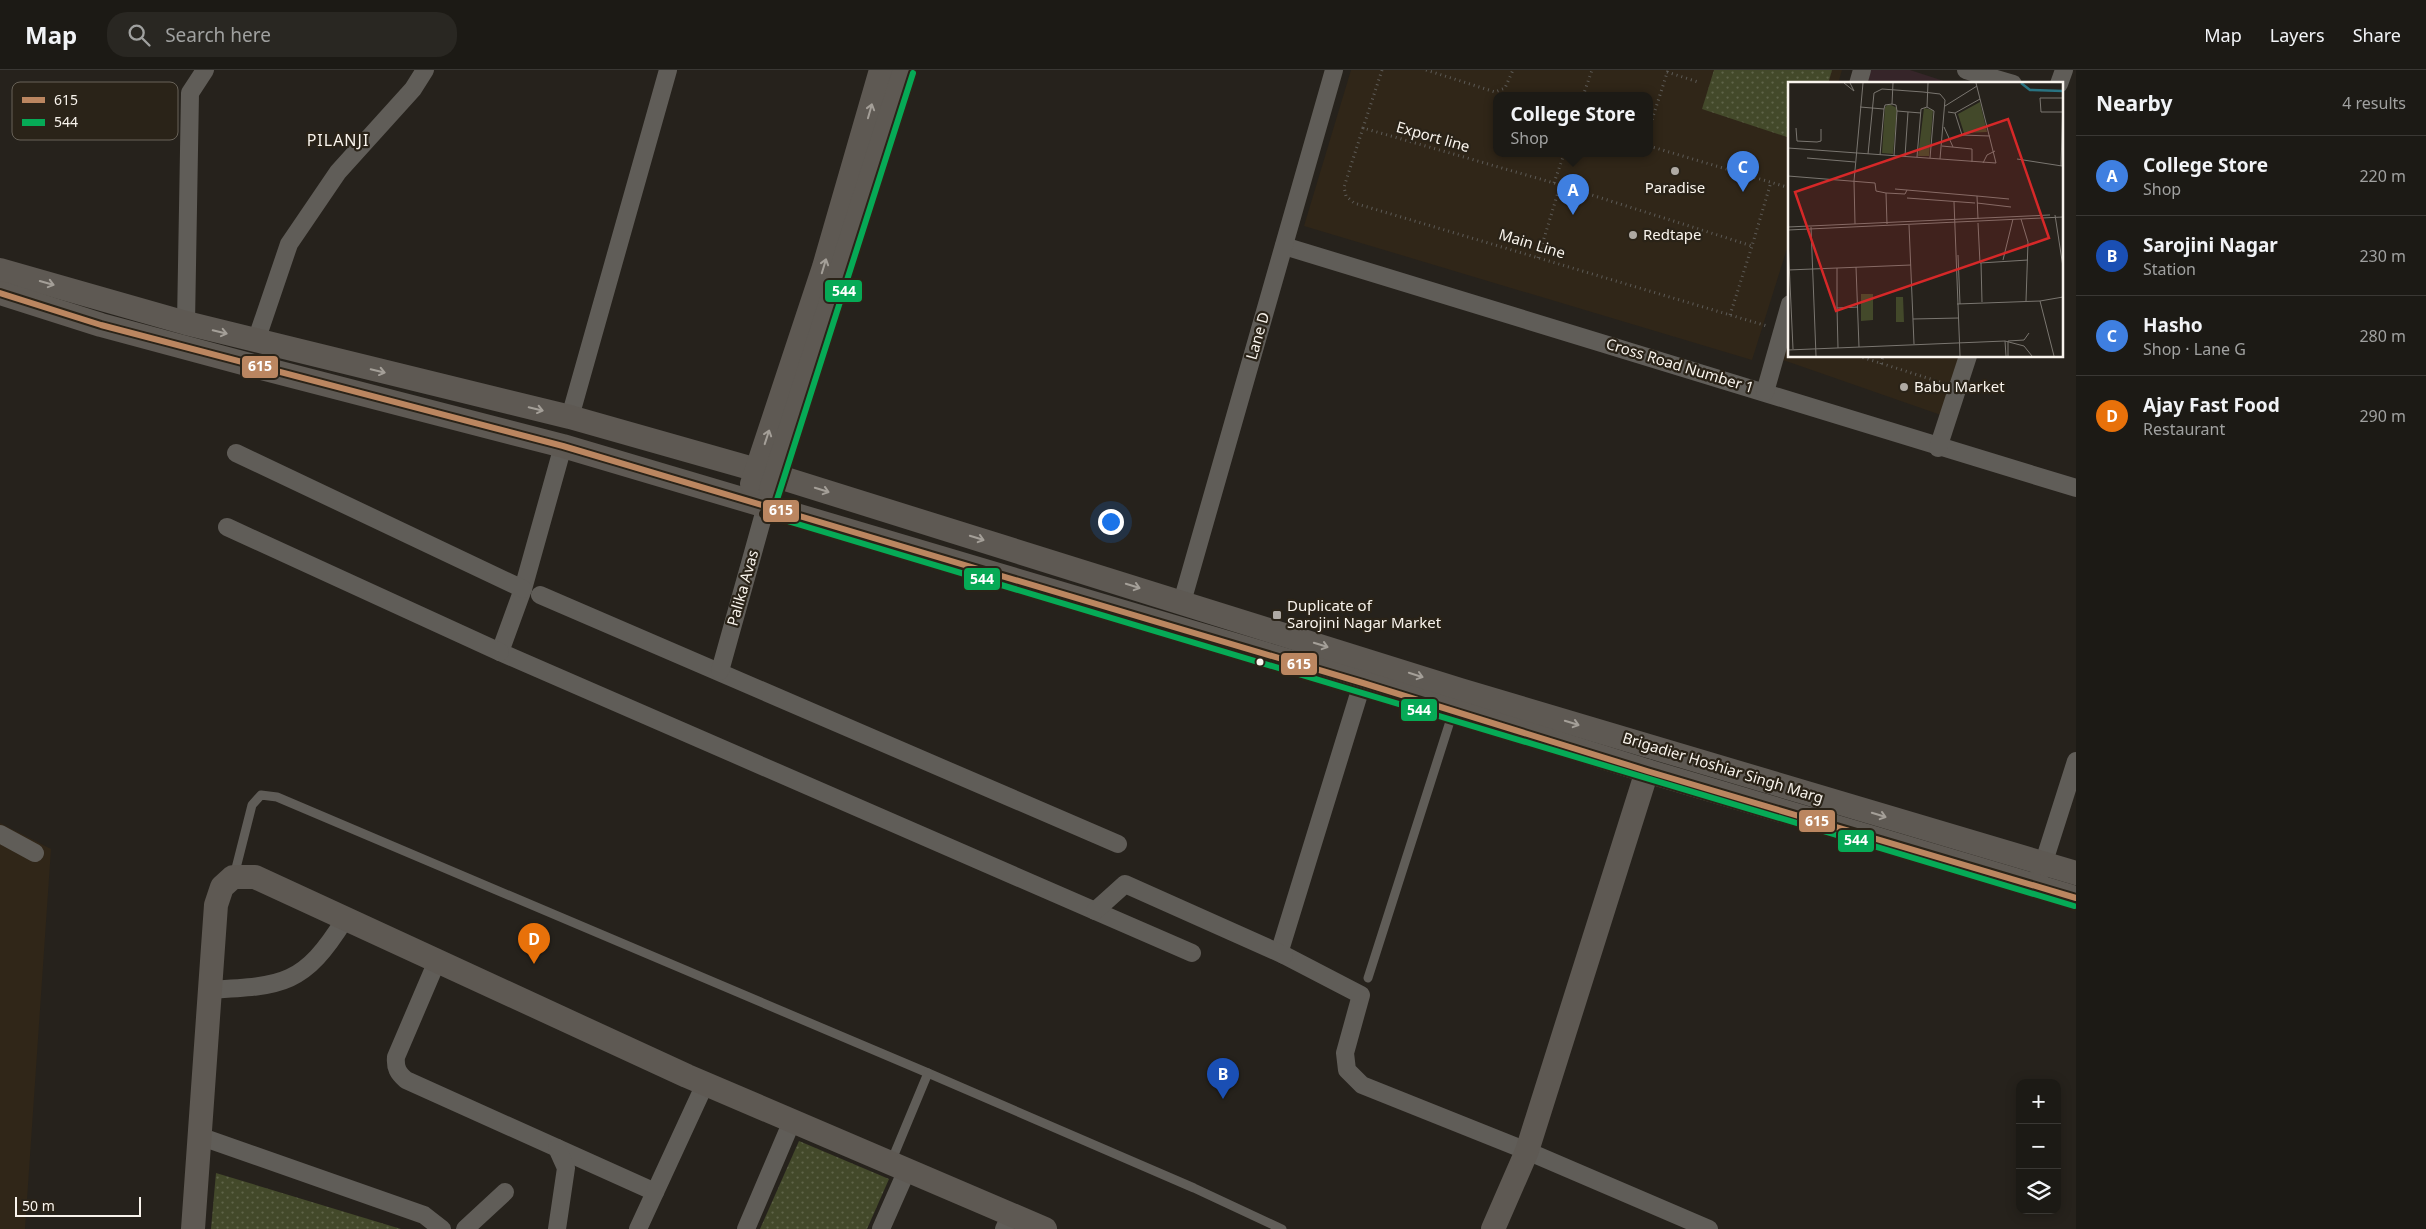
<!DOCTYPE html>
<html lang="en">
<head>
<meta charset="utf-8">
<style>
  body { margin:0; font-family:"Noto Sans",sans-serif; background:#292722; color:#f1f3f6 }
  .controls { position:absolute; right:15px; bottom:15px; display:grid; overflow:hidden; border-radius:10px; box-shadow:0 2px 12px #0003 }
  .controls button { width:45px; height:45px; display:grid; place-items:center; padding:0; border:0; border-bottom:1px solid #3a3834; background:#1c1a15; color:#f1f3f6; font:25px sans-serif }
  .scale { position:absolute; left:15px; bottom:12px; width:126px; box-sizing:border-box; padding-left:5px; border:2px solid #f9f4ed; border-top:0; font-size:14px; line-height:18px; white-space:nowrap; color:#f9f4ed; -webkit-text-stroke:4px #2a2318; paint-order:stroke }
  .you { position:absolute; left:1110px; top:451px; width:18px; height:18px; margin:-12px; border:4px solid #fff; border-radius:50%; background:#1a73e8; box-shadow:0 0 0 8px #1a73e833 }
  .badge { display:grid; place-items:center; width:32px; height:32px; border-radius:50%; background:#afaaa4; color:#fff; font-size:16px; font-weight:700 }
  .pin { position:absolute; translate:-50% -41px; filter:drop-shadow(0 1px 2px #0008) }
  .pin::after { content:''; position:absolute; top:26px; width:18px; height:15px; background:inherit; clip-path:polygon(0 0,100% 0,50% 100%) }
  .popup { position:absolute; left:1493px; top:22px; width:160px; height:65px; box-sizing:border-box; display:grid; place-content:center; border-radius:10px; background:#1c1a15; filter:drop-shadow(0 1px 4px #0005); font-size:16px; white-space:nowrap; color:#a0a1a0 }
  .popup b { font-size:19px; color:#f1f3f6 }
  .popup::after { content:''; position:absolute; left:50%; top:100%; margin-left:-10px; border:10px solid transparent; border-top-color:#1c1a15 }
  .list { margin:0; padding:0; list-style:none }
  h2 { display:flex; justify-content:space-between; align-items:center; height:65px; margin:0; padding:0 20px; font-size:21px }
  h2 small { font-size:16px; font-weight:400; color:#a0a1a0 }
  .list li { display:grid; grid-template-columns:32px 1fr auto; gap:15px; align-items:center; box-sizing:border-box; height:80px; padding:0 20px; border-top:1px solid #3a3834 }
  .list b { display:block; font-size:19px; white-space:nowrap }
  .list p { margin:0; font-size:16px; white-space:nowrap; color:#a0a1a0 }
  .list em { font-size:16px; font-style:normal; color:#a0a1a0 }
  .icon { flex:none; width:28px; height:28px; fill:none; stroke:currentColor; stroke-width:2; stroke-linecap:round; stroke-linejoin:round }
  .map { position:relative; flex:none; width:2076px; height:1159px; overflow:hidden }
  header { display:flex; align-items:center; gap:30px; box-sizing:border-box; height:70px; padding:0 25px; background:#1c1a15; border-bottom:1px solid #3a3834 }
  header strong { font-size:24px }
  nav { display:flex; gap:28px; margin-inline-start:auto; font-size:18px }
  .search { width:350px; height:45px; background:#292722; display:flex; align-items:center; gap:12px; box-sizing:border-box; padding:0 18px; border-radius:20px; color:#a0a1a0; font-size:19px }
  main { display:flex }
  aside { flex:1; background:#1c1a15 }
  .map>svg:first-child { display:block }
  .built { fill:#302618; fill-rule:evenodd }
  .education { fill:#362529 }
  .park { fill:url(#park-dots) }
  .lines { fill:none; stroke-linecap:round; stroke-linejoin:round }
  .path { stroke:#5d5b57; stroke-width:3; stroke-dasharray:1 4; stroke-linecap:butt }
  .lane { stroke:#605d58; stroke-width:9 }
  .street { stroke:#605d58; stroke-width:18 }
  .secondary { stroke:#5e5953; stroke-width:24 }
  .bus-1-casing { stroke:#2a2318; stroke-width:10 }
  .bus-2-casing { stroke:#2a2318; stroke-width:10 }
  .bus-1 { stroke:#bb8660; stroke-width:6 }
  .bus-2 { stroke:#06aa56; stroke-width:6 }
  .oneway { stroke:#a49f98 }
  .poi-dot { fill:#afaaa4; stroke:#2a2318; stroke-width:2 }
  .bus-dot { fill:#f9f4ed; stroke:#2a2318; stroke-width:2 }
  .labels { text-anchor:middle; stroke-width:4.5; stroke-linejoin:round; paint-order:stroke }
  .street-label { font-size:15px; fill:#f9f4ed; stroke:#2a2318 }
  .poi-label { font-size:15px; fill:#f9f4ed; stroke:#2a2318; text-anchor:start }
  .neighbourhood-label { font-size:16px; letter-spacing:1px; fill:#f9f4ed; stroke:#2a2318 }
  .inset-river { fill:none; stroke:#297482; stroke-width:2.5 }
  .inset-road { fill:none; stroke:#7a7670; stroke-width:1 }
  .view { fill:#d62828; fill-opacity:0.15; stroke:#d62828; stroke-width:2.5 }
  .inset-edge { fill:none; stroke:#f9f4ed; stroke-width:2.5 }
  .key { fill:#2a2318; stroke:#686258; stroke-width:1 }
  .key-label { font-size:14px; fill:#f9f4ed }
  .line-badge { stroke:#2a2318; stroke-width:2 }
  .badge-label { font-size:14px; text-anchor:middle; font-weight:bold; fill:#fff }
</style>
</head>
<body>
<header>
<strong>Map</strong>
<div class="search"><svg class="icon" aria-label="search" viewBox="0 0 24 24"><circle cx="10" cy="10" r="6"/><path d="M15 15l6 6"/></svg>Search here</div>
<nav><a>Map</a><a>Layers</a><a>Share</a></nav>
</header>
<main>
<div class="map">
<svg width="2076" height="1159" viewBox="0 0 2076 1159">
  <defs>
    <pattern id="park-dots" width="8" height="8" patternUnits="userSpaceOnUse" patternTransform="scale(1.25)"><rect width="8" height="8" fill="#43492a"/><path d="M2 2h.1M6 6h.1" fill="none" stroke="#5f6449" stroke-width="1.8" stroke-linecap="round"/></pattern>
  </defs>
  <rect width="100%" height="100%" fill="#26221c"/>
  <g class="built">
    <path d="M1351 0H1842L1838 14H1790V169L1752 290 1304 156ZM1497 26H1649V84H1497Z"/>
    <polygon points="1790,249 1790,286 1959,286 1941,345 1777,288"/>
    <polygon points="0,753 51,779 25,1159 0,1159"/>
  </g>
  <polygon class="education" points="1871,0 1910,0 1953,14 1867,14"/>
  <g class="park">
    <polygon points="1714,0 1832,0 1828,14 1790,14 1790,68 1702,39"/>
    <polygon points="799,1071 889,1109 867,1159 760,1159"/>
    <polygon points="216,1103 401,1159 211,1159"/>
  </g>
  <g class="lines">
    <g class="path">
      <polyline points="1382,0 1363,58 1554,113 1752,176 1771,112"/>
      <polyline points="1426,0 1495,22 1505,18 1513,0"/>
      <polyline points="1667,2 1698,12"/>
      <polyline points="1583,26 1592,0"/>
      <polyline points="1363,58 1344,117 1346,126 1354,133 1767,256"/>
      <polyline points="1649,59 1668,0"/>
      <polyline points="1649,76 1790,118"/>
      <polyline points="1554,113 1564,84"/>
      <polyline points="1538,188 1560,116"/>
      <polyline points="1730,245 1752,176"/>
      <polyline points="1858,286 1943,313"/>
      <polyline points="1881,294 1883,286"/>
    </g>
    <g class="lane">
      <polyline points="234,806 252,735 261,725 277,727 928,1003 1194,1118 1282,1159"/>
      <polyline points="1368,908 1453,642"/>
      <polyline points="891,1092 928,1003"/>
    </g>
    <g class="street">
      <polyline points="1966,0 2013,14"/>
      <polyline points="1858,14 1862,0"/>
      <polyline points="2059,14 2064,0"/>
      <polyline points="1284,176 2076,418"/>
      <polyline points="186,253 190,23 205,0"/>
      <polyline points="256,271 289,174 338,102 413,19 425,0"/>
      <polyline points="1765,322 1790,234"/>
      <polyline points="570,347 668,0"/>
      <polyline points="563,376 523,519 500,582 1192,883"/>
      <polyline points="1938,378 1968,286"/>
      <polyline points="236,383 523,519"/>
      <polyline points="227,457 500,582"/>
      <polyline points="540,525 1118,774"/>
      <polyline points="1182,532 1334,0"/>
      <polyline points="720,601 766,436"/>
      <polyline points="1366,601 1281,877 1281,881 1284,885 1361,925 1345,983 1347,1000 1362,1015 1527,1081 1709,1159"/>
      <polyline points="0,764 35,783"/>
      <polyline points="2040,804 2076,691"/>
      <polyline points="1095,841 1125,814 1284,885"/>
      <path d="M437 891 396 987C395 998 398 1003 406 1010L655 1122"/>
      <path d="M209 920C284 916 304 915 345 849"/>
      <polyline points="199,1066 424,1145 442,1159"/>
      <polyline points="557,1078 566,1098 557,1159"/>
      <polyline points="465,1159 505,1122"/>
      <polyline points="638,1159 705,1014"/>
      <polyline points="746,1159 792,1051"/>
      <polyline points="881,1159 907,1100"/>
      <polyline points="1004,1159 1011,1144"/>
    </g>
    <g class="secondary">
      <polyline points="0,200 186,253 570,347 757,400 1460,620 2076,803"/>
      <polyline points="0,223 101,255 265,299 563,376 1363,613 1647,701 2076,828"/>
      <polyline points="752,414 824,197 881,0"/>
      <polyline points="771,420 905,0"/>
      <polyline points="193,1159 216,835 222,817 233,807 255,807 687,1006 1045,1159"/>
      <polyline points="1493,1159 1527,1081 1647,701"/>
    </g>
    <g class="bus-1-casing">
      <polyline id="bus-1" points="0,223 101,255 563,376 1363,613 1647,701 2076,828"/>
    </g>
    <g class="bus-2-casing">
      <g id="bus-2">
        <polyline points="774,439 913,3"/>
        <polyline points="764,444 2074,836"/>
      </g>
    </g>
    <use href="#bus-1" class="bus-1"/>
    <use href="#bus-2" class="bus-2"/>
  </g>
  <defs><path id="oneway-shaft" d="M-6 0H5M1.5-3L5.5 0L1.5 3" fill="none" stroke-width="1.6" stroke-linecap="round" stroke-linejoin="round" transform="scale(1.25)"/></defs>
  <g class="oneway">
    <use href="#oneway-shaft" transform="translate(870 41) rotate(-74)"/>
    <use href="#oneway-shaft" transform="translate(824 196) rotate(-73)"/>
    <use href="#oneway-shaft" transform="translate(47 213) rotate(16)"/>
    <use href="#oneway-shaft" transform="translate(220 262) rotate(14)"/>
    <use href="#oneway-shaft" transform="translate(378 301) rotate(13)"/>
    <use href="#oneway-shaft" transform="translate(536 339) rotate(13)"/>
    <use href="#oneway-shaft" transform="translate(767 367) rotate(-72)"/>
    <use href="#oneway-shaft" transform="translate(822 420) rotate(17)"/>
    <use href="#oneway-shaft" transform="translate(977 468) rotate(17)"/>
    <use href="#oneway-shaft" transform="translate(1133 516) rotate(17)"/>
    <use href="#oneway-shaft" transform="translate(1321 575) rotate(17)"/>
    <use href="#oneway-shaft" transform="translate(1416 605) rotate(18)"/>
    <use href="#oneway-shaft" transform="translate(1572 653) rotate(17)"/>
    <use href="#oneway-shaft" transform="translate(1879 745) rotate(17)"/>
  </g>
  <g class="poi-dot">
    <circle cx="1675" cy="101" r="5"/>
    <circle cx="1633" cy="165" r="5"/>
    <circle cx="1904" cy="317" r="5"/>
    <rect x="1272" y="540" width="10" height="10" rx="2.5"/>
  </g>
  <circle class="bus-dot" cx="1260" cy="592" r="4.5"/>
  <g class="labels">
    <g class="street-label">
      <text transform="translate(1433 67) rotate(16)" y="5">Export line</text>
      <text transform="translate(1532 174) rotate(17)" y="5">Main Line</text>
      <text transform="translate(1258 266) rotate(-74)" y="5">Lane D</text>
      <text transform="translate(1680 296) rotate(17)" y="5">Cross Road Number 1</text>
      <text transform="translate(743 518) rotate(-74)" y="5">Palika Avas</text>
      <text transform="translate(1723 698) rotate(17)" y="5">Brigadier Hoshiar Singh Marg</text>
    </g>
    <g class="poi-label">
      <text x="1675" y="123" text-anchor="middle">Paradise</text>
      <text x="1643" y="170">Redtape</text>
      <text x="1914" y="322">Babu Market</text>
      <text x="1287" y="541">Duplicate of<tspan x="1287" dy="17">Sarojini Nagar Market</tspan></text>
    </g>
    <g class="neighbourhood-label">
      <text x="338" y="76">PILANJI</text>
    </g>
  </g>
  <g transform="translate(1788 12)">
    <rect width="275" height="275" fill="#26221c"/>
    <path d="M192 20 199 50 176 51 170 32ZM101 22 109 26 105 72 94 71 97 25ZM136 26 145 28 141 74H130ZM73 212H85V238L73 239ZM108 215H115L116 240H108Z" fill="#43492a"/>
    <path class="inset-river" d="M233 1 242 8 275 9"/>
    <path class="inset-road" d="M56 1 66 9 62 1M104 22 105 1M157 24 189 4M72 25 96 27M139 25 140 1M109 29 133 31M160 30 167 31 192 17M275 30H253L252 16H275M167 31 174 53 202 54M156 45 165 65M8 46 9 59 29 60 33 59V47M154 64 184 67V80M0 66 208 81 188 1M80 72 86 11 94 7 135 10 152 12 157 18 152 77M92 73 96 27 97 23 104 22 108 23 109 29 106 74M117 74 120 30M129 75 133 27 139 25 146 29 142 76M19 76 67 80M229 77 274 84M195 81 199 73 207 69M273 84 275 16M0 94 87 101 88 109 98 111 99 142M107 107 189 114 190 137M98 111 117 112 119 108M189 114 221 117M119 116 187 121M166 120 172 274M189 121 223 125M267 133 275 185M233 137 240 160 238 219M190 141 192 181 240 178M67 142 66 99 75 1M121 143 126 262M0 145 262 133M23 145 28 274M0 148 275 135M0 157 5 267M170 173 172 222M215 178 225 137M193 181 194 220M68 185 71 265M49 186V226M0 188 123 183M252 219 266 274M169 222 252 219 275 215M125 237 171 236M217 259 218 274M50 266 49 226 70 225M0 268 217 259 236 264 244 274M220 274V259L236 258 241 251"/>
    <path class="view" d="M220 37 261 156 48 229 7 110Z"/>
    <rect width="275" height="275" class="inset-edge"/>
  </g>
  <rect x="12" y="12" width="166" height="58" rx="8" class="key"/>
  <rect x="22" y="27" width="23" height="6" fill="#bb8660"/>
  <rect x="22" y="49" width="23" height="7" fill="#06aa56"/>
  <g class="key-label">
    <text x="54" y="35">615</text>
    <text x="54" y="57">544</text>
  </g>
  <g class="line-badge">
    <rect x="824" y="209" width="39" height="24" rx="5" fill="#06aa56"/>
    <rect x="241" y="285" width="38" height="24" rx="5" fill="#bb8660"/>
    <rect x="762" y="429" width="38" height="24" rx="5" fill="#bb8660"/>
    <rect x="963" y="497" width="38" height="24" rx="5" fill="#06aa56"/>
    <rect x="1280" y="582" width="38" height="24" rx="5" fill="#bb8660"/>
    <rect x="1400" y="628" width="38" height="24" rx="5" fill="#06aa56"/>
    <rect x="1798" y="739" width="38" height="24" rx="5" fill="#bb8660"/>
    <rect x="1837" y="759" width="38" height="24" rx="5" fill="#06aa56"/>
  </g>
  <g class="badge-label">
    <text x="844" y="226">544</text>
    <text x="260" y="301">615</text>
    <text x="781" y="445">615</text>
    <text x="982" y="514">544</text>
    <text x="1299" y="599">615</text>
    <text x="1419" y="645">544</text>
    <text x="1817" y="756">615</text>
    <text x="1856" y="775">544</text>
  </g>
</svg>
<div class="controls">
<button>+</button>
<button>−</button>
<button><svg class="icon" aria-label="layers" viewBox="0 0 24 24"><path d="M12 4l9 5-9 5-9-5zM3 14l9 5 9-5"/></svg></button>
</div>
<div class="scale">50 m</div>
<div class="you"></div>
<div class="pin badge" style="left:1573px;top:145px;background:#3f7fe0">A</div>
<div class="popup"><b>College Store</b>Shop</div>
<div class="pin badge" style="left:1223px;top:1029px;background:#1a4fb4">B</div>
<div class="pin badge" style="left:1743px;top:122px;background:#3f7fe0">C</div>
<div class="pin badge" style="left:534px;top:894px;background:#e8710a">D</div>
</div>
<aside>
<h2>Nearby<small>4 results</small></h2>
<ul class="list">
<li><span class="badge" style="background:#3f7fe0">A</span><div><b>College Store</b><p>Shop</p></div><em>220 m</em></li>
<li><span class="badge" style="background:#1a4fb4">B</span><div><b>Sarojini Nagar</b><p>Station</p></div><em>230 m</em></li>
<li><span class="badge" style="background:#3f7fe0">C</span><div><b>Hasho</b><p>Shop · Lane G</p></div><em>280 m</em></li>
<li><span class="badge" style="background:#e8710a">D</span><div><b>Ajay Fast Food</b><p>Restaurant</p></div><em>290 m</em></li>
</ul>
</aside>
</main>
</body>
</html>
